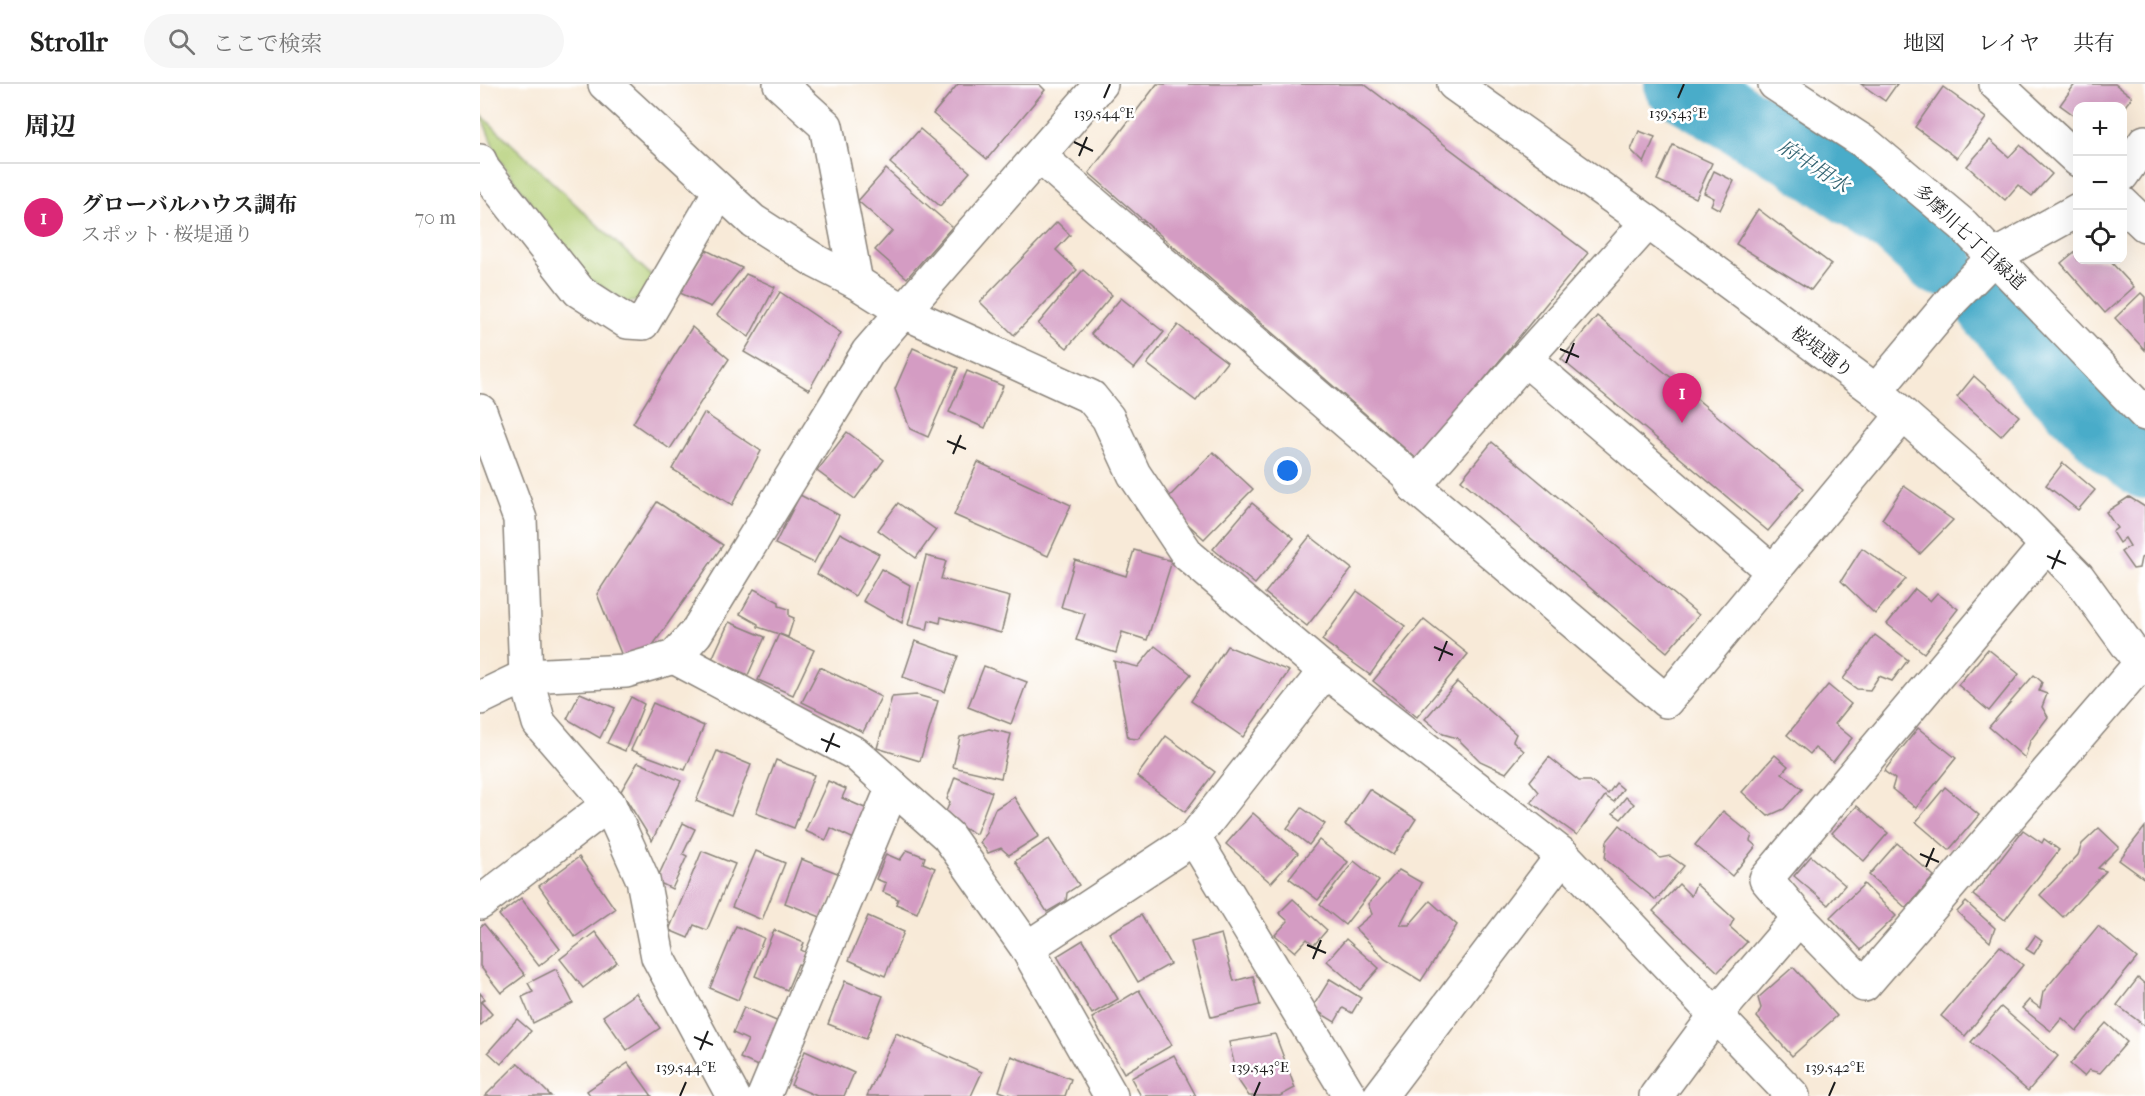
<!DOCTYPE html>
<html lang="ja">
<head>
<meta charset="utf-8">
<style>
  body { margin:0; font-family:"IM FELL French Canon","Noto Serif JP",serif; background:#f6f6f6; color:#222 }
  .controls { position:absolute; right:18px; top:18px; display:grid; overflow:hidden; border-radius:12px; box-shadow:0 6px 24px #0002 }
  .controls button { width:54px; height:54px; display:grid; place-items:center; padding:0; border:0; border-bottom:2px solid #e0e0e0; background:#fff; color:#222; font:30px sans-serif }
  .you { position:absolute; left:808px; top:387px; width:21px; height:21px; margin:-15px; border:4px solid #fff; border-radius:50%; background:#1a73e8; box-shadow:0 0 0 9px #1a73e833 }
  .badge { display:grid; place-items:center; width:39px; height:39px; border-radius:50%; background:#db2777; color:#fff; font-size:20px; font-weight:700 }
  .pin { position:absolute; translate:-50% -50px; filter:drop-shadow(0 2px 3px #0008) }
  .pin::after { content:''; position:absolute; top:32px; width:21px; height:18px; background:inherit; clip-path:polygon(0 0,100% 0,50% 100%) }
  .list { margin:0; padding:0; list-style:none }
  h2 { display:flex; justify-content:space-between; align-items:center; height:78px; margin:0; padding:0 24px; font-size:26px }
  h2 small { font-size:20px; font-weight:400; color:#767676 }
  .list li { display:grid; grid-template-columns:39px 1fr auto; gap:18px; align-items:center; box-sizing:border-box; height:108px; padding:0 24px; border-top:2px solid #e0e0e0 }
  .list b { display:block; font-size:22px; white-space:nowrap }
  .list p { margin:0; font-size:20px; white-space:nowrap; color:#767676 }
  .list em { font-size:20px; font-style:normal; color:#767676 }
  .icon { flex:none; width:33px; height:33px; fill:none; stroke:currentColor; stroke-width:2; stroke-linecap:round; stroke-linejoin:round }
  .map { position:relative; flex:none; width:1665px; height:1012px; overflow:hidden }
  header { display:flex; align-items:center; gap:36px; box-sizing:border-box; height:84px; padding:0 30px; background:#fff; border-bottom:2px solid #e0e0e0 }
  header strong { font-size:28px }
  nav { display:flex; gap:33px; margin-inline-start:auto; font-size:21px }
  .search { width:420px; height:54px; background:#f6f6f6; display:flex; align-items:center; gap:15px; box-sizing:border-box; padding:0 21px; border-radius:33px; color:#767676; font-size:22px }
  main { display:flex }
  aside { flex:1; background:#fff }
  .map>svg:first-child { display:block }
  .green { fill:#b2ce75; stroke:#677548; stroke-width:1.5 }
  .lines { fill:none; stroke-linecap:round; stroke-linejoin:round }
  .river { stroke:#4aacc9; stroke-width:70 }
  .building { fill:#d49cc3 }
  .minor-casing { stroke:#8a837a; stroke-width:36 }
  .minor { stroke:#fff; stroke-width:33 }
  .ticks { fill:none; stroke:#1c1c1c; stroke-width:2 }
  .labels { text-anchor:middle; stroke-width:5; stroke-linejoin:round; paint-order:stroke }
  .street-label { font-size:18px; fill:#1c1c1c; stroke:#fff }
  .water-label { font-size:20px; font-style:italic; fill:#336472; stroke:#fff }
  .ticks-label { font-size:15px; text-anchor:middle; fill:#1c1c1c; stroke:#fff; stroke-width:5; stroke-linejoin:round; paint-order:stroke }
</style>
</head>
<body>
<header>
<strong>Strollr</strong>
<div class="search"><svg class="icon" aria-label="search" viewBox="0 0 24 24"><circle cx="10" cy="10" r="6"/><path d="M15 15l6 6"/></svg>ここで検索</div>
<nav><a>地図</a><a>レイヤ</a><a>共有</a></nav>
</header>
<main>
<aside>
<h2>周辺<small></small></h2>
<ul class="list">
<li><span class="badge">1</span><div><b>グローバルハウス調布</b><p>スポット · 桜堤通り</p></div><em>70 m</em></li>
</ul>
</aside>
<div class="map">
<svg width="1665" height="1012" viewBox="0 0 1665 1012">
  <rect width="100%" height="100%" fill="#fff"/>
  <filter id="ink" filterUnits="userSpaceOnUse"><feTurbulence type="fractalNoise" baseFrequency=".0167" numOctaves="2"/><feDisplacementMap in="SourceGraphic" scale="12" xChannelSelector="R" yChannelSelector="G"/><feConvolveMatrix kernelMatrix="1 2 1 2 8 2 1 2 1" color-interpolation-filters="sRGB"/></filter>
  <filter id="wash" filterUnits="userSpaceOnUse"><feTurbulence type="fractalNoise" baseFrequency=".008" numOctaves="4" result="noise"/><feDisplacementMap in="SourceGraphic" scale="24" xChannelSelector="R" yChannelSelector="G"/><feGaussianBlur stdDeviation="1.35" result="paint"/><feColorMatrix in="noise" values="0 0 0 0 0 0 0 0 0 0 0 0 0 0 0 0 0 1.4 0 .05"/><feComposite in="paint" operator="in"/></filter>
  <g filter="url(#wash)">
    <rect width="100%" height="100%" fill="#f8ead8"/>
    <polygon class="green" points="1,31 175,195 162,216 147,219 105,192 18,74"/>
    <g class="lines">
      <g class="river">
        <polyline points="1199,0 1318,70 1418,138 1460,177"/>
        <polyline points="1512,224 1579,302 1635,358 1665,380"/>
      </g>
    </g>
    <g id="blocks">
      <g class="building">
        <polygon points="478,0 559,0 565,6 507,75 453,30"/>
        <polygon points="677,0 884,0 1108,169 938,376 609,89"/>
        <polygon points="1381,0 1417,0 1405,17"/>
        <polygon points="1595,0 1635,0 1652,13 1642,26 1642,22 1598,22 1598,34 1580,21"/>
        <polygon points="1463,3 1506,34 1477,74 1435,43"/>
        <polygon points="440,45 490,88 460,122 410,79"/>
        <polygon points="1159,47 1175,53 1164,79 1151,66"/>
        <polygon points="1510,56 1529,73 1540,61 1572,90 1552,112 1538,101 1525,116 1487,82"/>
        <polygon points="1193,61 1232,79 1216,114 1177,96"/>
        <polygon points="406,85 472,143 427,194 395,166 412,147 378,117"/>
        <polygon points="1234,87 1254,97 1240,126 1231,121 1234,114 1224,109"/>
        <polygon points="1278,125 1351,180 1331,206 1256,160"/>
        <polygon points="577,138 590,151 576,166 597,186 534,251 500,218"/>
        <polygon points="1598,165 1598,176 1629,176 1654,203 1625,229 1581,179"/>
        <polygon points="226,166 262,184 231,223 200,209"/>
        <polygon points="603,186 632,211 587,264 558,240"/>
        <polygon points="266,190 295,203 269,253 237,231"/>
        <polygon points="300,208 361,249 329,306 264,268"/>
        <polygon points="1661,209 1665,213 1665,266 1635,234"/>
        <polygon points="641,214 684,248 654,285 611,250"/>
        <polygon points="1117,232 1324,404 1288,447 1081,275"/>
        <polygon points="698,241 747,278 716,317 667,280"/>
        <polygon points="212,243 249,275 190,365 153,339"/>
        <polygon points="433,264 478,284 448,353 430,345 415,305"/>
        <polygon points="487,287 523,302 505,344 469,328"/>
        <polygon points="1494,292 1539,332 1521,352 1477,313"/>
        <polygon points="224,329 281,367 252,421 192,385"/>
        <polygon points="367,348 404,376 375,415 337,387"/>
        <polygon points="1012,358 1219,531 1187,568 981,396"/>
        <polygon points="733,368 773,405 724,455 684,418"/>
        <polygon points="498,378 591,421 568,472 474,431"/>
        <polygon points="1583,379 1615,406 1598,426 1566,401"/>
        <polygon points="1424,402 1473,436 1440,470 1402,435"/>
        <polygon points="320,411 359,431 334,479 295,460"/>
        <polygon points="1649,413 1665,423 1665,472 1661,474 1659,484 1653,485 1641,468 1650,462 1645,454 1639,459 1632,448 1637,444 1626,428"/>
        <polygon points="177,418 243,461 171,564 144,577 117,510"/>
        <polygon points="418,419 456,446 436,474 398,446"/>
        <polygon points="772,419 814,454 775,500 733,465"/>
        <polygon points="360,449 399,470 375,512 337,490"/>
        <polygon points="830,452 872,485 827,542 785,509"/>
        <polygon points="1382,464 1426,495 1395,530 1361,497"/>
        <polygon points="654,466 692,477 667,556 642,548 636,569 596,556 605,530 581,523 595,476 646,492"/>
        <polygon points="446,472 466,477 461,495 530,513 521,549 461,533 460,539 449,536 447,546 428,541"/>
        <polygon points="401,485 430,501 422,539 383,517"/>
        <polygon points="274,505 299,518 299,522 309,525 309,532 314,534 308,553 278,543 278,540 260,530"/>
        <polygon points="1435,505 1450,517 1457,509 1478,525 1444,569 1407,540"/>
        <polygon points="877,507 925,542 890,591 842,556"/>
        <polygon points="944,535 988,570 937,633 893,597"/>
        <polygon points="249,538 285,553 268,591 232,575"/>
        <polygon points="299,550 334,566 313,611 278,596"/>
        <polygon points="1395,551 1428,576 1412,597 1399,592 1390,606 1377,605 1363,595"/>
        <polygon points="435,557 478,572 465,608 423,593"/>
        <polygon points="675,562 711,590 658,655 648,654 634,577 658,583"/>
        <polygon points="747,562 809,587 763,653 711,617"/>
        <polygon points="1508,565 1539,590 1509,627 1478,601"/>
        <polygon points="504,582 547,598 531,640 488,623"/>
        <polygon points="340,583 401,613 383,648 322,618"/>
        <polygon points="1554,591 1562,598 1559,607 1567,610 1562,623 1568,633 1550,657 1545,674 1509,643"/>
        <polygon points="977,598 1036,650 1033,657 1044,667 1026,689 1000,677 977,654 963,650 945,635"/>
        <polygon points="1348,601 1371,620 1355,640 1372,654 1353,678 1335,664 1330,670 1307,651"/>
        <polygon points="100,609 135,624 120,654 87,635"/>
        <polygon points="437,611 458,617 440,677 397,664 412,613"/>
        <polygon points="151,613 164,620 145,667 127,659"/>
        <polygon points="173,619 224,642 205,686 151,666"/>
        <polygon points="1438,644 1476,674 1436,724 1412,705 1415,695 1404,687"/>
        <polygon points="509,645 531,650 521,694 473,683 480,653"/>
        <polygon points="686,652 735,688 705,728 657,692"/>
        <polygon points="237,667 271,681 251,731 216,717"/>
        <polygon points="1295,671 1308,682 1302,689 1322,705 1304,725 1288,732 1262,708"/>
        <polygon points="1069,673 1099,697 1110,697 1128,710 1136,699 1143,705 1134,718 1125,712 1097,751 1051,718 1059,708 1050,697"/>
        <polygon points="296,676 334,691 314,744 276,729"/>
        <polygon points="158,678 201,697 172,757 141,707"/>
        <polygon points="475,693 512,708 496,750 474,740 474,734 465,730 470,718 467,715"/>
        <polygon points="348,697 366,705 362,714 387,725 374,755 351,744 346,756 325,747"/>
        <polygon points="1465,703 1499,731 1469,766 1436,738"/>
        <polygon points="889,705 936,735 913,771 865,741"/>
        <polygon points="534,713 559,752 529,771 521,764 508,769 500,758 507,749 506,747 515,725"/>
        <polygon points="1146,713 1154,720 1141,735 1133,729"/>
        <polygon points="1377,722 1408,749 1384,777 1352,749"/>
        <polygon points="822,724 845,740 829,761 807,744"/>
        <polygon points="1243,727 1272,751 1270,757 1276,762 1252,792 1215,761"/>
        <polygon points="773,729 818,769 791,799 746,760"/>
        <polygon points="203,739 215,745 203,770 207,772 192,805 176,797"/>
        <polygon points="1140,741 1180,774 1190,772 1204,782 1176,816 1125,775 1127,757"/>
        <polygon points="1665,743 1665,795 1639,776"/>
        <polygon points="1619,744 1639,763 1618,784 1626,787 1583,833 1560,811 1598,771 1602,760"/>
        <polygon points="1543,746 1562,759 1564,755 1579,766 1525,836 1493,811"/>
        <polygon points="569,755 599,801 587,809 586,817 567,828 535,777"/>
        <polygon points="839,756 868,778 838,816 809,794"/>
        <polygon points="1417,759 1454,792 1426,824 1389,791"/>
        <polygon points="427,766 445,773 443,779 455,784 437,829 416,820 418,815 403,808 406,799 396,795 406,770 420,776"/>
        <polygon points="222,767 255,780 227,846 214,841 208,854 189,846"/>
        <polygon points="276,767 305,779 282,836 252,823"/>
        <polygon points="1331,772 1365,801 1348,821 1314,792"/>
        <polygon points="99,773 135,825 95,853 59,802"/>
        <polygon points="321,775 360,790 343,834 305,819"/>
        <polygon points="874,777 899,797 865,841 840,821"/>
        <polygon points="919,786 942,799 920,841 929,841 950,817 977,841 941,897 905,875 875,844 892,830 888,820"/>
        <polygon points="1199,800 1211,812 1216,800 1254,835 1250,843 1267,858 1238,888 1173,827"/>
        <polygon points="1384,800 1416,832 1381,866 1350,833"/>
        <polygon points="41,814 80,865 59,882 19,831"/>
        <polygon points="813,815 847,846 834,861 827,855 815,868 795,851 808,837 799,829"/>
        <polygon points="1486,818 1515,844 1510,858 1477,828"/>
        <polygon points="661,831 690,880 658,898 629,849"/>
        <polygon points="388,832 424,848 405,892 369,876"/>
        <polygon points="4,840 45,891 21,909 0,882 0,843"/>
        <polygon points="256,842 284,854 258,916 230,904"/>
        <polygon points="1618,842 1657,874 1597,947 1582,934 1571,947 1542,924 1549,916 1560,924 1563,908"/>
        <polygon points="294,846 324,859 321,866 329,870 325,881 318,880 307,906 275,892"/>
        <polygon points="115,848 137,878 103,904 80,875"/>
        <polygon points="741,850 754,897 773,892 780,921 731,933 711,858"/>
        <polygon points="1555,852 1562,857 1554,870 1546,865"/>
        <polygon points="866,855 899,884 880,906 847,877"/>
        <polygon points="603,856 638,915 612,930 577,872"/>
        <polygon points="1520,862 1543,881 1485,952 1461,932"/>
        <polygon points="1313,883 1357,932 1312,972 1277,933 1281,924 1278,914"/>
        <polygon points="76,885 93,919 53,939 42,913 53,908 48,899"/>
        <polygon points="1658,894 1665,900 1665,942 1637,921"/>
        <polygon points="850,895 881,914 872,929 863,924 855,938 832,924"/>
        <polygon points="365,897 403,912 386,955 348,940"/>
        <polygon points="659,906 692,961 644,989 612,934"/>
        <polygon points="0,909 5,915 1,918 12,930 0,942"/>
        <polygon points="156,909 180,944 147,966 123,932"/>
        <polygon points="264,923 301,939 282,984 260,974 268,956 253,949"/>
        <polygon points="1521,923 1578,972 1548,1007 1491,958"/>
        <polygon points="37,935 51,947 21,980 8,968"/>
        <polygon points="1626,939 1647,958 1620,989 1609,986 1604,992 1590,980"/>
        <polygon points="416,949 502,988 491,1012 387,1012"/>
        <polygon points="795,950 815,1004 800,1012 769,1012 758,996 749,958"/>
        <polygon points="325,967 374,989 364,1012 337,1012 311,1001"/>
        <polygon points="694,971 716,1012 661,1012 651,994"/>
        <polygon points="531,972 591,995 585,1012 533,1012 519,1007"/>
        <polygon points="38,979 71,1012 5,1012"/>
        <polygon points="148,979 172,1012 111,1012 107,1007"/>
      </g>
    </g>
  </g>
  <g filter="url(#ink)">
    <use href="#blocks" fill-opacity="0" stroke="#8a837a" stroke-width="1.5"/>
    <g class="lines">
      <g class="minor-casing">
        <g id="minor">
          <polyline points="125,0 273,137 337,178 376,198 424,228 611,313 628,334 654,390 708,471 845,587 1083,771 1313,1012"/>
          <polyline points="300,0 346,42 376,198"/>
          <polyline points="974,0 1168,138 1396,307 1532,426 1598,493 1665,585"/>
          <polyline points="1295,0 1384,58 1483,141 1665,330"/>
          <polyline points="1516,0 1598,76"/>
          <polyline points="560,73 927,390 934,402 1186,617 1422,332"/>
          <polyline points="0,77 3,85 99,207 147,238 163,239 240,107"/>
          <polyline points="1642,91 1665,58"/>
          <polyline points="1642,119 1665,141"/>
          <polyline points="1045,275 1292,487"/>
          <polyline points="1396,307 1473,215 1515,172 1598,126"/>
          <polyline points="0,327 40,435 46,592 59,639 129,720 163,796 178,873 253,1012"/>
          <polyline points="934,402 1045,275 1168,138"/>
          <polyline points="1566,462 1286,795 1319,834 1384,901 1662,578"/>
          <polyline points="194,573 376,670 468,752 547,864 631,1012"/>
          <polyline points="0,614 46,592 146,587 194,573 216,549 388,268 621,0"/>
          <polyline points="714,754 870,1012"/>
          <polyline points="0,819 129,720"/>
          <polyline points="547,864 714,754 845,587"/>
          <polyline points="284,1012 413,703"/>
          <polyline points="900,1012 1083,771"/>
          <polyline points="1176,1012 1236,931 1319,834"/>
        </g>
      </g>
      <use href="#minor" class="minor"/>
    </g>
  </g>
  <path class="ticks" d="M624 14 630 0M1198 14 1204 0M594 58 613 67M599 72 607 53M1080 265 1099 273M1086 279 1094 259M467 357 486 365M473 370 481 351M1567 472 1586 480M1572 485 1580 466M954 563 973 571M959 577 967 557M341 655 360 663M346 668 354 649M1440 770 1459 778M1446 783 1454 764M827 861 846 869M833 875 841 856M214 953 233 961M220 966 228 947M200 1012 206 998M774 1012 780 998M1349 1012 1355 998"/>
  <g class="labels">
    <g class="street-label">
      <text transform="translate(1490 153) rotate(43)" y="6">多摩川七丁目緑道</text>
      <text transform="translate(1342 268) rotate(37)" y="6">桜堤通り</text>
    </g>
    <g class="water-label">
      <text transform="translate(1334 82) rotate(33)" y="7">府中用水</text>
    </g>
  </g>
  <g class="ticks-label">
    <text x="624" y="34">139.544°E</text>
    <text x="1198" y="34">139.543°E</text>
    <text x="206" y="988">139.544°E</text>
    <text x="780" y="988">139.543°E</text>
    <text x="1355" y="988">139.542°E</text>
  </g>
</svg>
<div class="controls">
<button>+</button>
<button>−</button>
<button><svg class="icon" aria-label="locate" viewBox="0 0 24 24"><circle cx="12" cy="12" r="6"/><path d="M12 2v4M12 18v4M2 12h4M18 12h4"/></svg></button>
</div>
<div class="you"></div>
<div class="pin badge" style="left:1202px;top:339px">1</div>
</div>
</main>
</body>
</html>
